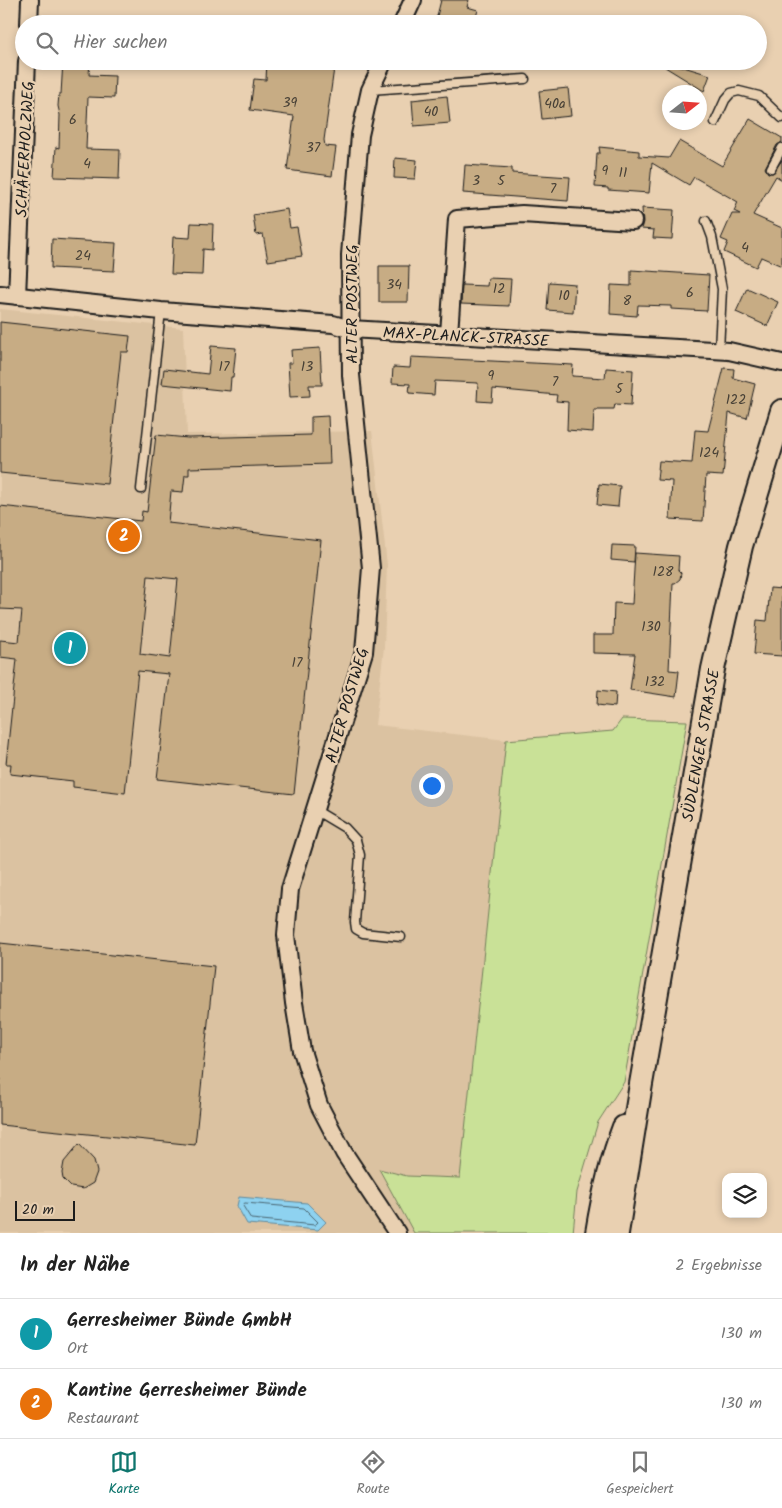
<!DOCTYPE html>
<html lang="de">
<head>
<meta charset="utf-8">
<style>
  body { margin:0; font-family:Kalam,sans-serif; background:#f6f6f6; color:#222 }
  .controls { position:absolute; right:15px; bottom:15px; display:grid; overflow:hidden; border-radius:10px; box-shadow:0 2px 8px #0003 }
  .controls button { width:45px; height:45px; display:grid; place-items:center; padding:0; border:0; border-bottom:1px solid #e0e0e0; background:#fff; color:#222; font:25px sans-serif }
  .compass { position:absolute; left:662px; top:85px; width:45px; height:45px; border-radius:50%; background:#fff; box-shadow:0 2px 8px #0003; rotate:73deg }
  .scale { position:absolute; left:15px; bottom:12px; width:60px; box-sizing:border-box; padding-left:5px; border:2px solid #1c1c1c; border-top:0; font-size:14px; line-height:18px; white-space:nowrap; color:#1c1c1c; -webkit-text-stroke:4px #e9d0b1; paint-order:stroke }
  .you { position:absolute; left:431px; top:785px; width:18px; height:18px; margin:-12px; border:4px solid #fff; border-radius:50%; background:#1a73e8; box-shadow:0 0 0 8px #1a73e833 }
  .badge { display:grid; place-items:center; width:32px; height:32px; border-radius:50%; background:#0f766e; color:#fff; font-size:16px; font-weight:700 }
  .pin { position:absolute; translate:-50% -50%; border:2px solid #fff; box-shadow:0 1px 5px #0006 }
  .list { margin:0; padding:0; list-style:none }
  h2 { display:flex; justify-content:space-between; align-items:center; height:65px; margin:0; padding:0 20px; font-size:21px }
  h2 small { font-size:16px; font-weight:400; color:#767676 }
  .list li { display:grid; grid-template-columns:32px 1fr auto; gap:15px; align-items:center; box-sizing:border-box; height:70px; padding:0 20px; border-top:1px solid #e0e0e0 }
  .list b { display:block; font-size:19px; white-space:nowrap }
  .list p { margin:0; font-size:16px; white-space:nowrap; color:#767676 }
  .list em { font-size:16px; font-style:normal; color:#767676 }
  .icon { flex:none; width:28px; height:28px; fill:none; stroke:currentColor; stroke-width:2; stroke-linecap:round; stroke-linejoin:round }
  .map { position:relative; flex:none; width:782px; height:1233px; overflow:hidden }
  .search { position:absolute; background:#fff; box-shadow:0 2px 8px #0003; left:15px; right:15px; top:15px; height:55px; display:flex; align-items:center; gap:12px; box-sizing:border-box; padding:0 18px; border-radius:28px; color:#767676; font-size:19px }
  .sheet { height:205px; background:#fff }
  nav { display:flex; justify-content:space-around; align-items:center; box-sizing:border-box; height:70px; border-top:1px solid #e0e0e0; background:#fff; font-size:14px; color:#767676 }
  nav a { display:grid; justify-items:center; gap:2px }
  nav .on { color:#0f766e }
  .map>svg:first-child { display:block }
  .built { fill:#dbc2a1 }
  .green { fill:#c9e197; stroke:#727e5a }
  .water { fill:#8ed2f0; stroke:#60899b }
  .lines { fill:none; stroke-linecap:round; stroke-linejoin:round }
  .shore { stroke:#4a6571; stroke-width:1 }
  .building { fill:#c7ac84; stroke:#1c1c1c; fill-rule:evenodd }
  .lane-casing { stroke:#1c1c1c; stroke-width:11 }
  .street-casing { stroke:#1c1c1c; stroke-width:20 }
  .secondary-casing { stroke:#1c1c1c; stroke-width:26 }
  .lane { stroke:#e9d0b1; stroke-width:8 }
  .street { stroke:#e9d0b1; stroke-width:16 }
  .secondary { stroke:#e9d0b1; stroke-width:22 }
  .labels { text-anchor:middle; stroke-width:5; stroke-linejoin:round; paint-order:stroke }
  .number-label { font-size:14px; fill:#474036 }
  .street-label { font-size:16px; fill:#1c1c1c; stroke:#e9d0b1 }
</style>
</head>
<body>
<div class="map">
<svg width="782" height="1233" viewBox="0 0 782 1233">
  <rect width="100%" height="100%" fill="#e9d0b1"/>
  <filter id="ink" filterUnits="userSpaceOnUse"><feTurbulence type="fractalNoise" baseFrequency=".02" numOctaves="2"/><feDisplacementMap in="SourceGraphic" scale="10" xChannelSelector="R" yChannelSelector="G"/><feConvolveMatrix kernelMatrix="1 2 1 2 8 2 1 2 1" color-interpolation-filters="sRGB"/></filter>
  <g filter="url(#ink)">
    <polygon class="built" points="0,309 183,328 187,434 372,431 387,565 384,647 375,725 506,740 460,1179 407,1176 379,1169 414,1233 0,1233"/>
    <polygon class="green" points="622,719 687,721 624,1082 598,1122 577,1192 573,1233 414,1233 379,1169 407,1176 460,1178 506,740 613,731"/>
    <polygon class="water" points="239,1197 307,1203 326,1222 318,1230 247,1224 237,1206"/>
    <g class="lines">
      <polygon class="shore" points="245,1203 304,1208 318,1222 315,1225 251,1219 243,1206"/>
    </g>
    <g class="building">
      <polygon points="441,0 469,0 467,7 478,10 474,24 435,24"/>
      <polygon points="63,61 90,61 89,75 115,76 114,98 88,97 86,149 120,150 119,179 54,177 56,147 59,148 60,115 58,106 59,94 61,94"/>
      <polygon points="267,61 335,61 324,140 325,146 336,147 332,176 287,170 294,116 250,110 254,79 266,80"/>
      <polygon points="667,62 710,75 704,91 665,67"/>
      <polygon points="568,88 571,116 542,119 539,91"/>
      <polygon points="447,96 450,123 414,126 412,100"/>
      <polygon points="750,119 782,138 782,142 777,145 765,168 768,173 773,173 782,160 782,180 776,176 753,215 782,228 782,266 761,257 756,267 724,252 728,242 721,239 732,214 740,214 734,211 738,202 694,177 689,185 652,163 649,193 608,190 608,188 595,187 597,153 600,153 599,147 639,151 639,156 669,158 679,141 722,166"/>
      <polygon points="395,158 417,160 415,179 394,178"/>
      <polygon points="465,165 512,168 512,173 570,177 568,201 463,193"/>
      <polygon points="642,208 674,210 672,239 653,238 654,230 641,229 643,222"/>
      <polygon points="287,209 290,228 297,227 302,256 268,261 263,234 256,235 253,215"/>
      <polygon points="191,223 213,224 212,250 203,249 202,275 171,274 173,237 190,238"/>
      <polygon points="52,239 116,243 114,271 51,268"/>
      <polygon points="379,266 409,266 408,302 379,302"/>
      <polygon points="631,270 709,275 707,311 671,309 671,306 638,305 637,316 610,314 611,285 631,286"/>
      <polygon points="488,278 511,279 509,306 461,304 462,285 487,286"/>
      <polygon points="549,282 575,284 573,312 547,310"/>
      <polygon points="747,288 778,302 767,326 736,312"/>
      <polygon points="0,322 130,336 128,352 121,352 107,484 0,473"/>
      <polygon points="211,346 236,348 233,377 231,377 230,391 162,384 164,369 208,374"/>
      <polygon points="320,348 322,385 309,385 310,396 290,397 288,363 292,363 291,350"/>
      <polygon points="411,357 573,365 572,376 605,378 606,368 633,370 631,405 615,404 614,409 597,409 597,410 594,410 593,432 567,430 568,402 556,401 557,395 493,389 492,402 477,401 478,383 435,381 434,395 409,393 410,384 392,383 393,367 410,368"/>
      <polygon points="724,368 734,369 733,378 755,384 747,418 729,413 723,476 706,475 703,521 670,519 672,481 657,480 659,461 692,463 695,430 708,431"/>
      <path d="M328 416 330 464 189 468V475H185L183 492 171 491 168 523 321 540 294 794 157 779 169 674 138 671 125 793 73 787V781L10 774 11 764H6L17 659 0 657V640L19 642 22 610 0 609V506L141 521 142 511 147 512 156 435 188 438 311 435V417ZM148 576 178 579 170 658 140 654Z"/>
      <polygon points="599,484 620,486 618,507 597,505"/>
      <polygon points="612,545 635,546 634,562 611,560"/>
      <polygon points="635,553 679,556 678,570 681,573 680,579 675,583 673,583 669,670 679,671 676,697 630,690 635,654 593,653 593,635 613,635 614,603 632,604"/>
      <polygon points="770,588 782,589 782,656 754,654 757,620 767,621"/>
      <polygon points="598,690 616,692 615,707 597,705"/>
      <polygon points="0,943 214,966 195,1145 0,1125"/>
      <polygon points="79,1144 94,1160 97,1172 93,1183 83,1189 71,1187 63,1179 62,1173 64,1162"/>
    </g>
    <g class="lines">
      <g class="lane-casing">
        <g id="lane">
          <polyline points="370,90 525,79"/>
          <polyline points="715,122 725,100 731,93 739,91 759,96 782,118"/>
          <polyline points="771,168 782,148"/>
          <polyline points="706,221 712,237 722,289 719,350"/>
          <polyline points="141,489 161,311"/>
          <polyline points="315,810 345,828 356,840 360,855 355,922 356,929 363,933 401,937"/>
        </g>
      </g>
      <g class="street-casing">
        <g id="street">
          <polyline points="29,24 30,0"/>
          <polyline points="402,24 413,0"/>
          <polyline points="384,61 370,90 360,135 350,255 351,375 371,568 364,652 290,889 286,935 294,1003 302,1051 319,1105 344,1153 397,1233"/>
          <polyline points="0,294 161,311 333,324 350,329 729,351 782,363"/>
          <polyline points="17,296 27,61"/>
          <polyline points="449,334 457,219 522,214 633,221"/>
        </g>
      </g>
      <g class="secondary-casing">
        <g id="secondary">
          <path d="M597 1233C603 1196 611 1161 624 1127"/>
          <polyline points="617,1233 641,1084 713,669 741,546 782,411"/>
        </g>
      </g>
      <use href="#lane" class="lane"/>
      <use href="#street" class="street"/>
      <use href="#secondary" class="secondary"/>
    </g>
  </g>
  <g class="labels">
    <g class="number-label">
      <text x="290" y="107">39</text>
      <text x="555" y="108">40a</text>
      <text x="431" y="116">40</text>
      <text x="73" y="124">6</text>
      <text x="313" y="152">37</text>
      <text x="87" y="168">4</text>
      <text x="605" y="175">9</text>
      <text x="623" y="177">11</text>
      <text x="476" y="185">3</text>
      <text x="501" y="185">5</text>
      <text x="553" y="193">7</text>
      <text x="745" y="252">4</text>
      <text x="83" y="260">24</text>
      <text x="394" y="289">34</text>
      <text x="499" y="293">12</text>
      <text x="690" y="297">6</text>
      <text x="564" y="300">10</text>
      <text x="627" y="305">8</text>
      <text x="224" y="371">17</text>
      <text x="307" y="371">13</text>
      <text x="491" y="380">9</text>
      <text x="555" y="386">7</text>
      <text x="619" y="393">5</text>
      <text x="736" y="404">122</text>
      <text x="709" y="457">124</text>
      <text x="663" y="576">128</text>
      <text x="651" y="631">130</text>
      <text x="297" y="667">17</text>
      <text x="655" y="686">132</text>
    </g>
    <g class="street-label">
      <text transform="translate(24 149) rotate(-87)" y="6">SCHÄFERHOLZWEG</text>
      <text transform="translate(351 304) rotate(-90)" y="6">ALTER POSTWEG</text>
      <text transform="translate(466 336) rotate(3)" y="6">MAX-PLANCK-STRASSE</text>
      <text transform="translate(346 705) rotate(-74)" y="6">ALTER POSTWEG</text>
      <text transform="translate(700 745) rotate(-80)" y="6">SÜDLENGER STRASSE</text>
    </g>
  </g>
</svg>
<div class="controls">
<button><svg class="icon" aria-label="layers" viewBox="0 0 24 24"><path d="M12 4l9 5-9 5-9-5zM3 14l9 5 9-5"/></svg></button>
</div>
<svg class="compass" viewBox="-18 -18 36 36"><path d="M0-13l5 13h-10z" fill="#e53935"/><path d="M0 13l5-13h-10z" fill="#767676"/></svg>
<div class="scale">20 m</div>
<div class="you"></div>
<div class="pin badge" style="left:70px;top:648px;background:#0f9aa8">1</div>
<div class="pin badge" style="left:124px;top:536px;background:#e8710a">2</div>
<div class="search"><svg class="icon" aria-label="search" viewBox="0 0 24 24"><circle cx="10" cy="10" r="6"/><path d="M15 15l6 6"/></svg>Hier suchen</div>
</div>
<section class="sheet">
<h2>In der Nähe<small>2 Ergebnisse</small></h2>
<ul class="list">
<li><span class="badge" style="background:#0f9aa8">1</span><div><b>Gerresheimer Bünde GmbH</b><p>Ort</p></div><em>130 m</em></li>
<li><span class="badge" style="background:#e8710a">2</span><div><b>Kantine Gerresheimer Bünde</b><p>Restaurant</p></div><em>130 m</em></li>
</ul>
</section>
<nav>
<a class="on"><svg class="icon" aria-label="map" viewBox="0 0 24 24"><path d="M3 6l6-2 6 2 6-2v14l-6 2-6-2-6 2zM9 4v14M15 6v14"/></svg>Karte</a>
<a><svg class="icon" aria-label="directions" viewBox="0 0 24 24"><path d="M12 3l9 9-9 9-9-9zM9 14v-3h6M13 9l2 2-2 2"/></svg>Route</a>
<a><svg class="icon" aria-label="saved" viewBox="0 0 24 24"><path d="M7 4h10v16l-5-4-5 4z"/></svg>Gespeichert</a>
</nav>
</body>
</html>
